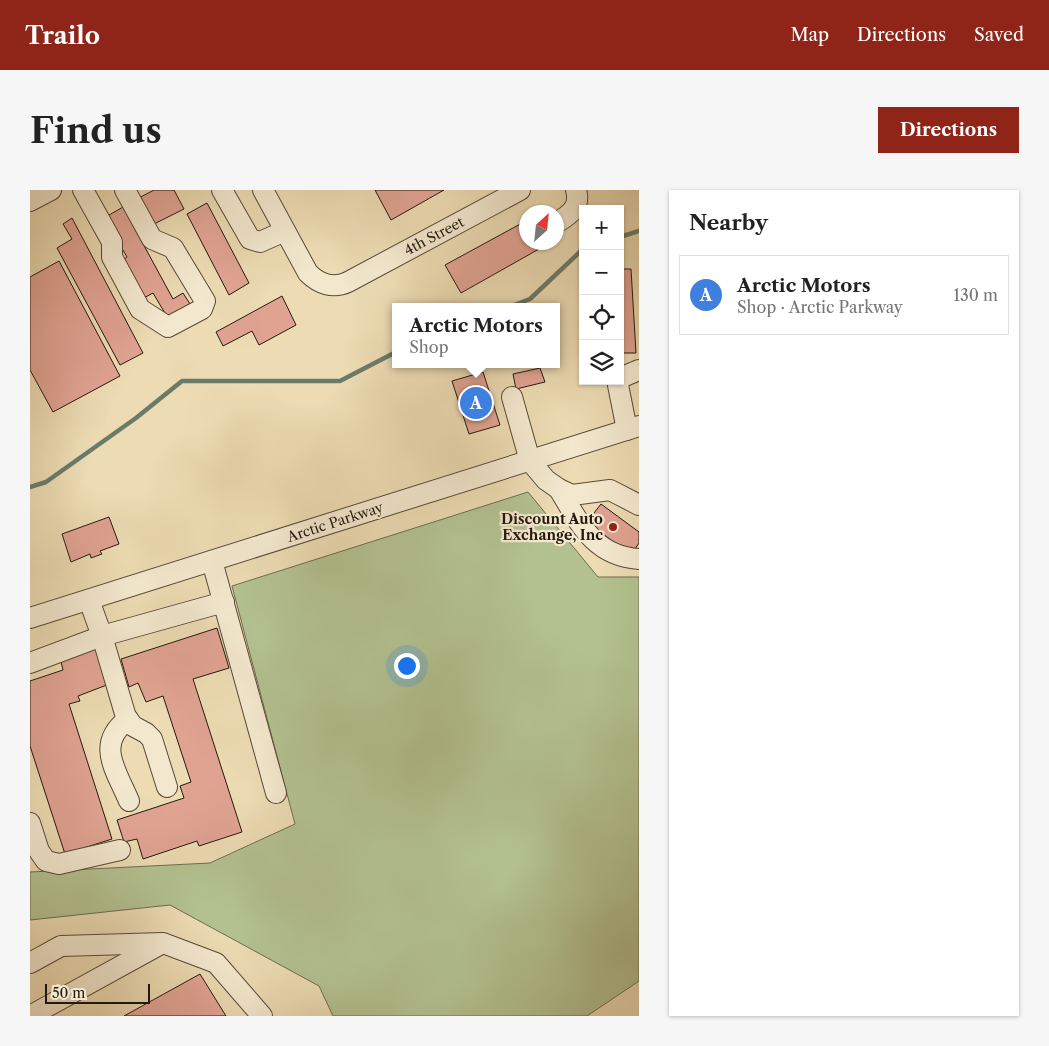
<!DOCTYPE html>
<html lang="en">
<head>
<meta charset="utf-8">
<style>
  body { margin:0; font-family:"Libre Caslon Text",serif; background:#f6f6f6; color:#222 }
  .controls { position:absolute; right:15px; top:15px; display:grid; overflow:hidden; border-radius:0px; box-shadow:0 1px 4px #0004 }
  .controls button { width:45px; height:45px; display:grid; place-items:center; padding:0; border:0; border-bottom:1px solid #e0e0e0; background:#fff; color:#222; font:25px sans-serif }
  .compass { position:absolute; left:489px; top:15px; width:45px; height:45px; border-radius:50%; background:#fff; box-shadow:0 1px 4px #0004; rotate:27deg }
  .scale { position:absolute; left:15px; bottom:12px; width:105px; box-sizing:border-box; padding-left:5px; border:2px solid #25190f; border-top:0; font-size:14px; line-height:18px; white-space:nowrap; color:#25190f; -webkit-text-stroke:4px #f3e8ce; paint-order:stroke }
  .you { position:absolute; left:376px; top:475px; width:18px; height:18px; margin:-12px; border:4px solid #fff; border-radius:50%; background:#1a73e8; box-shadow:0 0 0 8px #1a73e833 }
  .badge { display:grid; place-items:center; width:32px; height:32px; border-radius:50%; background:#8f2418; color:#fff; font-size:16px; font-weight:700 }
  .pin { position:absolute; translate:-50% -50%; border:2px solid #fff; box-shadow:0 1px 5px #0006 }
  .popup { position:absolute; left:362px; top:113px; width:168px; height:65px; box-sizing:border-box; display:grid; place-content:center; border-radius:0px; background:#fff; filter:drop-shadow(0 1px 4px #0005); font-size:16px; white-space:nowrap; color:#767676 }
  .popup b { font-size:19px; color:#222 }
  .popup::after { content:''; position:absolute; left:50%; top:100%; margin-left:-10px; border:10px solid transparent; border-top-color:#fff }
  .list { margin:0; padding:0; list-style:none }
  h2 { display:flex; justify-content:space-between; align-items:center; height:65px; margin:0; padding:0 20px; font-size:21px }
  h2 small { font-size:16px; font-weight:400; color:#767676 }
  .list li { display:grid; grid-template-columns:32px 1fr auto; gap:15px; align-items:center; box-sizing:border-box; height:80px; margin:0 10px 10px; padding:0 10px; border:1px solid #e0e0e0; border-radius:0px }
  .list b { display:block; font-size:19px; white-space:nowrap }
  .list p { margin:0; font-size:16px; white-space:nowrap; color:#767676 }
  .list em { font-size:16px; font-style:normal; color:#767676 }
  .icon { flex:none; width:28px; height:28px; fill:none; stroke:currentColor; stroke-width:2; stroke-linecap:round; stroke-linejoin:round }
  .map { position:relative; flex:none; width:609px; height:826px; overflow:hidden; border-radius:0px }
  header { display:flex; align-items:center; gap:30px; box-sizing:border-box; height:70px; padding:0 25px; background:#8f2418; color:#fff }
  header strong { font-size:24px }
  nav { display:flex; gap:28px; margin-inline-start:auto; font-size:18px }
  .intro { display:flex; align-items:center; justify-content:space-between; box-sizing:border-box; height:120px; padding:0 30px }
  h1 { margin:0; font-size:35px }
  .button { padding:12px 22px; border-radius:0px; background:#8f2418; color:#fff; font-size:18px; font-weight:700 }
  main { display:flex; gap:30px; padding:0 30px }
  aside { flex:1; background:#fff; border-radius:0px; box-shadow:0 1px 4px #0004 }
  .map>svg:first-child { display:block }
  .green { fill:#b3c190; stroke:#6c6d50 }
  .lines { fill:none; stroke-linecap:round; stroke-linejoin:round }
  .stream { stroke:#6b7b6a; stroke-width:4.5 }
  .building { fill:#e0a392; stroke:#25190f }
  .minor-casing { stroke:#574a38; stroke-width:22 }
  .minor { stroke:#f3e8ce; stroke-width:20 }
  .poi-dot { fill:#8f2418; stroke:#f3e8ce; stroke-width:2 }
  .labels { text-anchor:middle; stroke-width:4.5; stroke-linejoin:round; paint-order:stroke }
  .street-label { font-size:14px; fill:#25190f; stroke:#f3e8ce }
  .poi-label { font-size:14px; font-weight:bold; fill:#25190f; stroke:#f3e8ce; text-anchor:end }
</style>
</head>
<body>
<header>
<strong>Trailo</strong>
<nav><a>Map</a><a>Directions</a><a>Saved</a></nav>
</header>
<div class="intro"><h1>Find us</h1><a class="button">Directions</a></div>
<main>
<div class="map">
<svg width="609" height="826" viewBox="0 0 609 826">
  <rect width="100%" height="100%" fill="#ecdbb3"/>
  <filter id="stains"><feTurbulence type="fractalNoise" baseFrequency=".004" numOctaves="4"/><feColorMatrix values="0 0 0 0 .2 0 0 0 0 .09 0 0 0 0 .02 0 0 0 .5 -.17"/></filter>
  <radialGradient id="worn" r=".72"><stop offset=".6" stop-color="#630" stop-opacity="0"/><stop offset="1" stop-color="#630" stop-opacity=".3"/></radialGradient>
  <polygon class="green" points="498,302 568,387 609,387 609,791 557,826 303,826 289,796 140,715 0,730 0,682 180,673 265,634 202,396"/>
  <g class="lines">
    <g class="stream">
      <polyline points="590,47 609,41"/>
      <polyline points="479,117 500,109 553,59"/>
      <polyline points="0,297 16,292 106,228 152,191 310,191 366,162"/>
    </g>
  </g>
  <g class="building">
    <polygon points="124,0 144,0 154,19 118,37 103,11"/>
    <polygon points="345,0 414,0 361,30"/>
    <polygon points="177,13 219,93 199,105 157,24"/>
    <polygon points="93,17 143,109 153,103 162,117 139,130 123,103 110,110 90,73 97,67 74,28"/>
    <polygon points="42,28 113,163 90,175 27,58 42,49 33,34"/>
    <polygon points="494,32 497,37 497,52 505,52 509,59 431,103 415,75"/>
    <polygon points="29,71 90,186 23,222 0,180 0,87"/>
    <polygon points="590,79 601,79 606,163 590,163"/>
    <polygon points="252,106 266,135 229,155 222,141 193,156 186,142"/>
    <polygon points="510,178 515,192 486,199 483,184"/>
    <polygon points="453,182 470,235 439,244 422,191"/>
    <polygon points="571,314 609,342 609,353 601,365 557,332"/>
    <polygon points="79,327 89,354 70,361 72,364 61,368 60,364 41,372 32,344"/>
    <polygon points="187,438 199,478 163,489 212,642 169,656 167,651 113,669 107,649 94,652 87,630 154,608 150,596 161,592 133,506 116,512 108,493 99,497 91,469"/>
    <polygon points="69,455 82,493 48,506 50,511 39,514 82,649 35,664 0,556 0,491 33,480 30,468"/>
    <polygon points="170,784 196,826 94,826"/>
  </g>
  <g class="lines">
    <g class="minor-casing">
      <g id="minor">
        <polyline points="53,0 82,52 82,67 110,119 138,137 172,119 175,111 143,58 122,49 95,0"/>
        <polyline points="192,0 220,49 230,52 255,41"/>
        <path d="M233 0 278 83C289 94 303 99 318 92L490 0"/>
        <polyline points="0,11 21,0"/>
        <path d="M526 33C540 25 551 17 546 0"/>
        <polyline points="590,188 609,180"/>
        <polyline points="589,191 588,195 597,240"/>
        <polyline points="482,207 500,271 516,290 529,299 542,305 580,300 609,315"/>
        <path d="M529 299C550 334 564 366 609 369"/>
        <polyline points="182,371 246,603"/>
        <polyline points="59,410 72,446 96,527 103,536 116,543 122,549 137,597"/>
        <polyline points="0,428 609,236"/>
        <polyline points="0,473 72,446 194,412"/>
        <path d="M98 529C65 554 86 580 99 611"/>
        <polyline points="0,633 9,661 16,671 29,674 90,660"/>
        <polyline points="0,773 31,756 133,753 186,773 232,826"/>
        <polyline points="0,826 129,755"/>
      </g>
    </g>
    <use href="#minor" class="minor"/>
  </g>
  <circle class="poi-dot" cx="583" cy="337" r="5"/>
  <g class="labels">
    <g class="street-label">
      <text transform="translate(404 46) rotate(-28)" y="5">4th Street</text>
      <text transform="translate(305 332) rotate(-18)" y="5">Arctic Parkway</text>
    </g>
    <g class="poi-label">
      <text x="573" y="334">Discount Auto<tspan x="573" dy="16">Exchange, Inc</tspan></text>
    </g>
  </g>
  <rect width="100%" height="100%" filter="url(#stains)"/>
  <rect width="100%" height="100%" fill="url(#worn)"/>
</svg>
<div class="controls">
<button>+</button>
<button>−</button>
<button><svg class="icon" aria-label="locate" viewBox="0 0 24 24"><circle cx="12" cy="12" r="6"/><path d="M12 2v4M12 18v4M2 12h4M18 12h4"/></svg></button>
<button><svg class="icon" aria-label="layers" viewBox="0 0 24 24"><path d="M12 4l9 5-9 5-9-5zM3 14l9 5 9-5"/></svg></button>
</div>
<svg class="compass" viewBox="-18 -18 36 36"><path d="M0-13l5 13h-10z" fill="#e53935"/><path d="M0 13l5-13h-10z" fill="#767676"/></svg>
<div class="scale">50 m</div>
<div class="you"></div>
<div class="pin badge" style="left:446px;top:213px;background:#3f7fe0">A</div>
<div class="popup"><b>Arctic Motors</b>Shop</div>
</div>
<aside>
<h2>Nearby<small></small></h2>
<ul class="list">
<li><span class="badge" style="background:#3f7fe0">A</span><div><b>Arctic Motors</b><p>Shop · Arctic Parkway</p></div><em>130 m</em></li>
</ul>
</aside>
</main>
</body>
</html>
